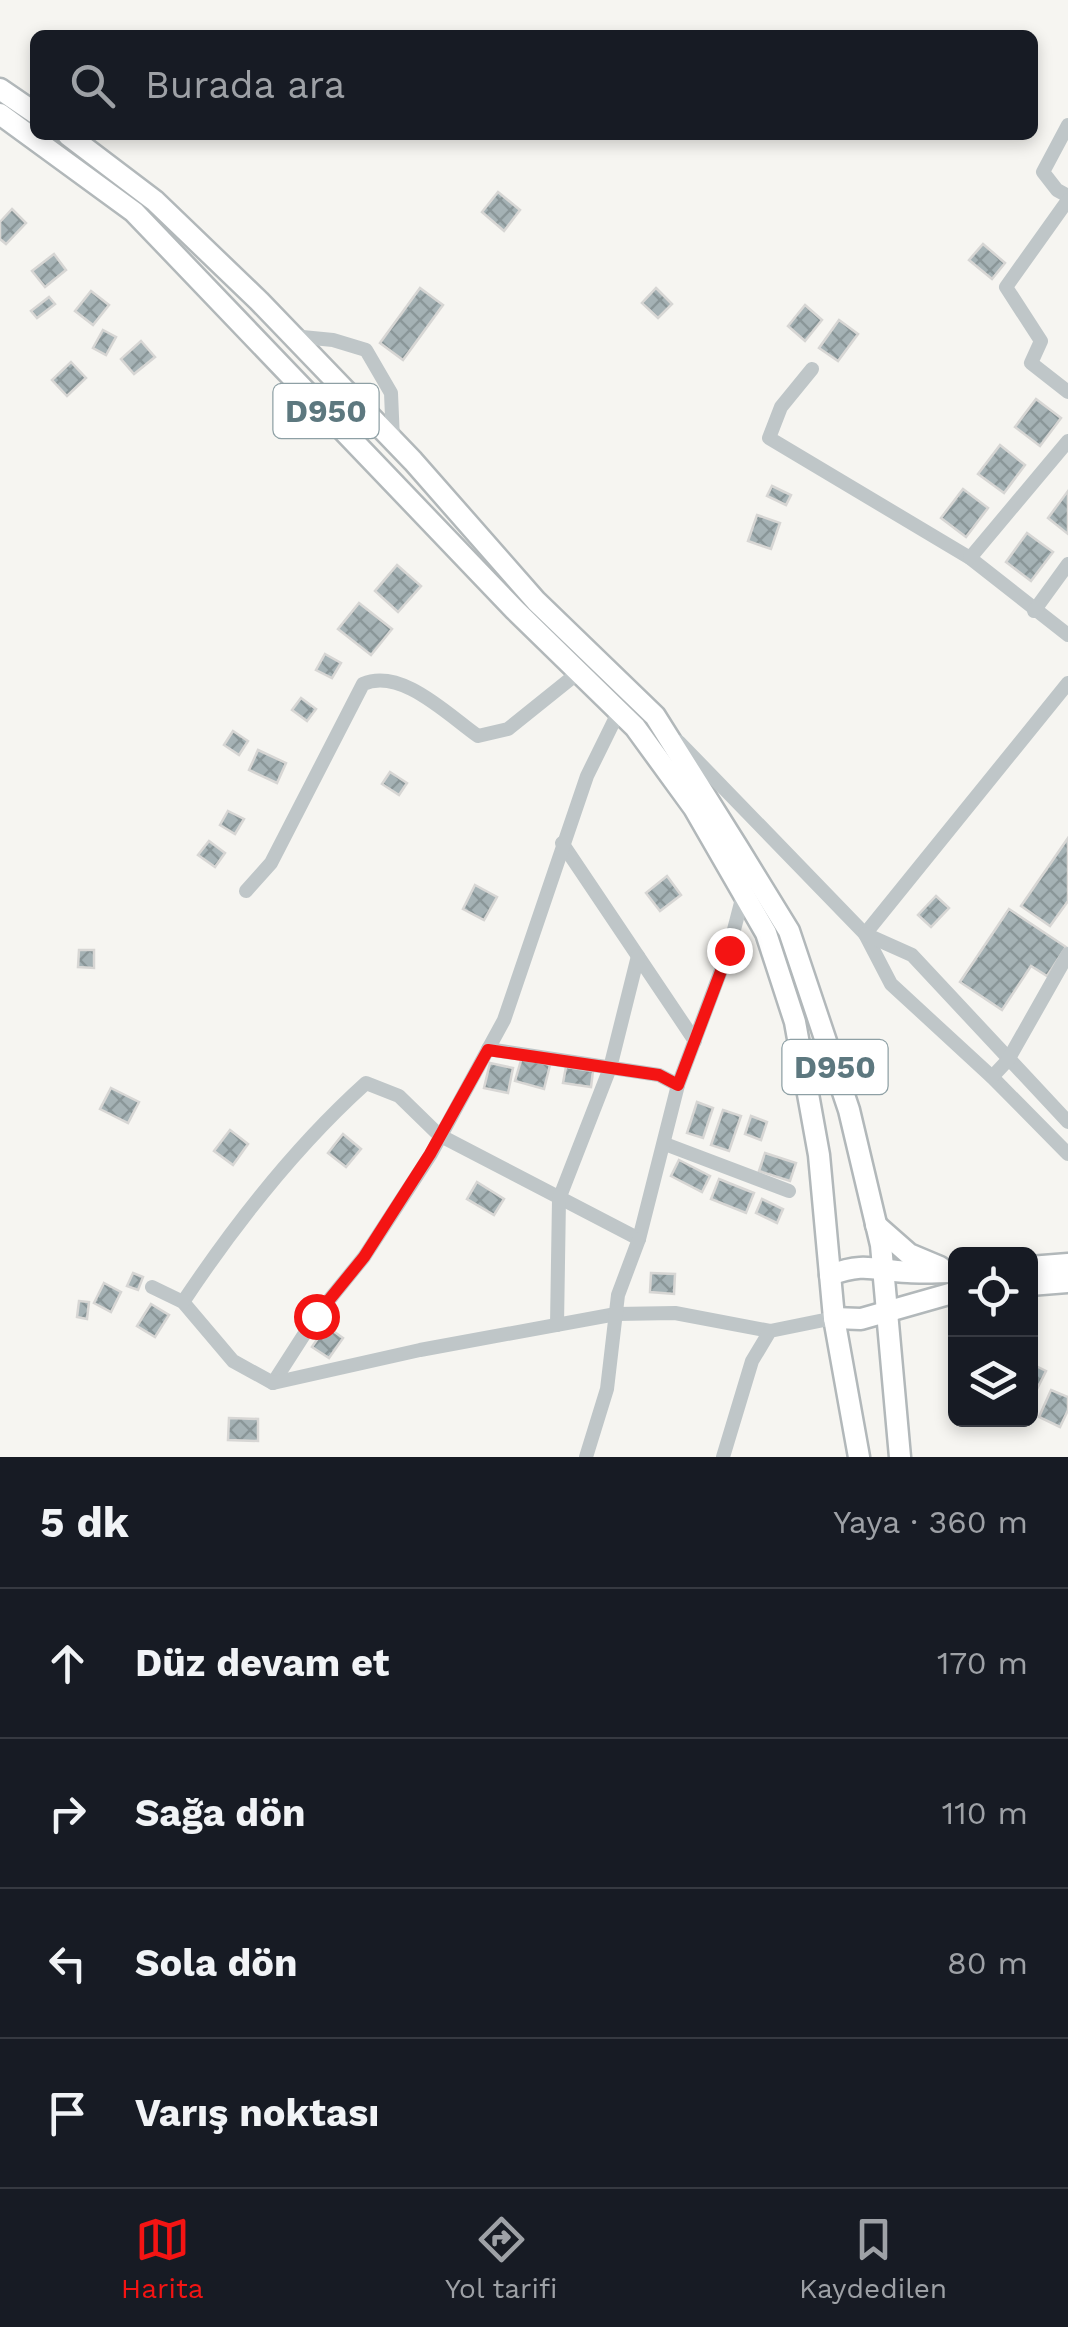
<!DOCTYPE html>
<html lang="tr">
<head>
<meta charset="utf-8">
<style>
  body { margin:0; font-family:"Work Sans",sans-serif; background:#20242c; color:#f1f3f6 }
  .controls { position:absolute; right:30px; bottom:30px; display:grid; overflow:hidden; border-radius:15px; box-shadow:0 5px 15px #0003 }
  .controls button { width:90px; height:90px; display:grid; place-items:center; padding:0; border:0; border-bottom:2px solid #363941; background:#171b24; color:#f1f3f6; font:50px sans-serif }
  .stop { position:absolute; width:30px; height:30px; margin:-22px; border:8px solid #f41413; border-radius:50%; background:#fff }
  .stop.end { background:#f41413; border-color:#fff; box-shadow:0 2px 10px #0008 }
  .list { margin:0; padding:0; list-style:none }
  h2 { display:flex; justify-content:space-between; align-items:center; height:130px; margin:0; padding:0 40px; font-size:42px }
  h2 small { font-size:32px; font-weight:400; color:#9ea1a6 }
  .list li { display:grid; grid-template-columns:65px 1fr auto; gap:30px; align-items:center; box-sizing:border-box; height:150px; padding:0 40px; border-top:2px solid #363941 }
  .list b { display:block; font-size:38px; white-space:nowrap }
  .list em { font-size:32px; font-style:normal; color:#9ea1a6 }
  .icon { flex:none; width:55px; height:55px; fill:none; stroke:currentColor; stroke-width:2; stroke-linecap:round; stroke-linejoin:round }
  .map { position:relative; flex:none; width:1068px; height:1457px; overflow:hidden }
  .search { position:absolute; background:#171b24; box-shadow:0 5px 15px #0003; left:30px; right:30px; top:30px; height:110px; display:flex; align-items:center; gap:25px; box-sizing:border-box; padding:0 35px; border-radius:15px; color:#9ea1a6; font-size:38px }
  .sheet { height:730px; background:#171b24 }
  nav { display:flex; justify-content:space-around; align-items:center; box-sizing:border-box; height:140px; border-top:2px solid #363941; background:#171b24; font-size:28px; color:#9ea1a6 }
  nav a { display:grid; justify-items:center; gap:5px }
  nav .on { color:#f41413 }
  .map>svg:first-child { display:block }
  .building { fill:url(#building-cross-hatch); stroke:#d7d6d4; stroke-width:2.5 }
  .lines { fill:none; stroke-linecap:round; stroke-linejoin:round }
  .highway-casing { stroke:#b2b8ba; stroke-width:25 }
  .minor { stroke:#bfc6c8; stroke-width:14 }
  .highway { stroke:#fff; stroke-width:20 }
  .route { stroke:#f41413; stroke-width:12 }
  .labels { text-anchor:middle; stroke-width:10; stroke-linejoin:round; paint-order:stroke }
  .shield { fill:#fff; stroke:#8ea0a5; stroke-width:2.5 }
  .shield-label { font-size:32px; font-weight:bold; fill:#5d787f }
</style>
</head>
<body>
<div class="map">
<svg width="1068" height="1457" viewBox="0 0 1068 1457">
  <defs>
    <pattern id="building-cross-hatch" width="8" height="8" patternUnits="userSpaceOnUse" patternTransform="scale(2.5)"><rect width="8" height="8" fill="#a5b2b5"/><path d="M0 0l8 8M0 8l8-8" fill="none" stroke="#8a9698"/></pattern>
  </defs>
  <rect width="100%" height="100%" fill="#f6f5f1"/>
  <g class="building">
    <polygon points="498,192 520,210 504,231 482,212"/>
    <polygon points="12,209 26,223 6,244 0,239 0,222"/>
    <polygon points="983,244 1005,263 992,279 969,260"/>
    <polygon points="54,254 66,270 45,287 32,271"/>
    <polygon points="420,288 443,305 403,360 380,343"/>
    <polygon points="656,288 672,304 658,318 642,303"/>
    <polygon points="91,291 109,305 93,325 75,311"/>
    <polygon points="49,297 55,304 37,318 31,311"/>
    <polygon points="805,305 822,320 805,341 788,326"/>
    <polygon points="839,320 858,334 838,361 819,348"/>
    <polygon points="103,330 116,337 106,355 93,348"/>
    <polygon points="141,341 155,357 134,374 121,359"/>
    <polygon points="71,362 86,378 67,396 52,380"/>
    <polygon points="1036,399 1061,418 1040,446 1015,427"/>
    <polygon points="1000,445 1025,465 1004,493 978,474"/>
    <polygon points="772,486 791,495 786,505 767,496"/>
    <polygon points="963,489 988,508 966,537 941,518"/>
    <polygon points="1068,491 1068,534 1048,518"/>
    <polygon points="757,515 780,523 771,549 748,541"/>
    <polygon points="1027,533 1053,552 1031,581 1006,562"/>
    <polygon points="397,565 421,586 398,612 375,591"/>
    <polygon points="359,603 392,629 371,655 338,629"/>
    <polygon points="325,654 341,663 332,678 316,670"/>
    <polygon points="301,698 316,709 307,721 292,710"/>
    <polygon points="233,731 248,741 239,755 224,745"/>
    <polygon points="258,750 286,763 277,783 249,770"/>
    <polygon points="390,772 407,783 399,795 382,784"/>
    <polygon points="228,811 244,819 235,834 220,825"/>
    <polygon points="1068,838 1068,901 1050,926 1021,906"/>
    <polygon points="209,841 225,853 215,867 198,855"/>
    <polygon points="667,876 681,895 660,911 646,893"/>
    <polygon points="475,885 497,897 484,920 463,909"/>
    <polygon points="936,896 949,908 931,927 918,915"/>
    <polygon points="1009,909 1066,947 1047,976 1031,966 1002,1010 960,982"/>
    <polygon points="79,950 94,950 94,968 78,967"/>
    <polygon points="522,1057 550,1065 544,1089 515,1081"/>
    <polygon points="490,1063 513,1068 508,1093 484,1088"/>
    <polygon points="566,1067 593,1071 591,1087 563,1083"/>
    <polygon points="111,1088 139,1102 128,1123 100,1109"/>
    <polygon points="697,1102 713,1108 703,1138 687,1133"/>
    <polygon points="723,1110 741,1116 729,1151 711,1145"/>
    <polygon points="751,1116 767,1122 761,1140 745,1134"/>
    <polygon points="230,1130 248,1144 233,1165 214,1151"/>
    <polygon points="343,1134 361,1149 346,1167 328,1153"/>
    <polygon points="765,1153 796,1163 790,1181 759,1171"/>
    <polygon points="679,1160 710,1176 702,1192 671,1176"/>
    <polygon points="719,1179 754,1193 746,1213 711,1199"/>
    <polygon points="477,1182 504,1199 494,1215 467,1199"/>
    <polygon points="762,1199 783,1209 777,1223 756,1213"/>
    <polygon points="133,1273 143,1277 138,1290 127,1286"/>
    <polygon points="651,1273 675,1274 674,1294 650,1292"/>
    <polygon points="104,1283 121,1292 111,1312 94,1303"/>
    <polygon points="79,1301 89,1302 87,1319 77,1317"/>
    <polygon points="151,1304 169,1315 155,1337 137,1326"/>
    <polygon points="326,1326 343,1338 329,1358 312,1347"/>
    <polygon points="1030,1363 1046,1371 1037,1389 1030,1385"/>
    <polygon points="1051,1390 1068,1397 1068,1410 1060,1427 1039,1417"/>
    <polygon points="229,1418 258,1419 258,1441 228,1440"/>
  </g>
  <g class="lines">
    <g class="highway-casing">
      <g id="highway">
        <polyline points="0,89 35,113"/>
        <polyline points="0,114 134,212 515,610 635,727 694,808 766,933 795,1022 819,1155 834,1318 859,1457"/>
        <polyline points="68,135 155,201 259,301 413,461 536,601 655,716 738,848 789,931 849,1110 881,1245 900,1457"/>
        <polyline points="876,1225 909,1254 940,1267"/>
        <polyline points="1030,1267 1068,1264"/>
        <path d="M830 1275C865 1262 873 1270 908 1272 923 1273 940 1272 956 1272"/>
        <polyline points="1030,1285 1068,1282"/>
        <polyline points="834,1318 861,1319 956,1292"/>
      </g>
    </g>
    <g class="minor">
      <polyline points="1068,125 1043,172 1057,190 1068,196"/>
      <polyline points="1068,200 1006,287 1041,341 1031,363 1068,392"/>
      <polyline points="292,336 333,340 366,350 391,393 393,440"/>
      <polyline points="812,369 781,407 769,438 970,558 1068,635"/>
      <polyline points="970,558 1068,441"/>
      <polyline points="1034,611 1068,564"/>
      <polyline points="679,742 865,934 891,984 992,1077 1068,1154"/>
      <polyline points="562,843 695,1041"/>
      <path d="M246 891 271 863 363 684C401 667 448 715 478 736L508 729 579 672"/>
      <polyline points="865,934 1068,683"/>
      <polyline points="865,934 912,955 1068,1122"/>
      <polyline points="488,1049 659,1075 678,1085"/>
      <polyline points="992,1077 1008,1060 1068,954"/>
      <polyline points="665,1144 789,1191"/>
      <polyline points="152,1287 183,1302 233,1361 273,1383 316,1316 364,1257 431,1154 504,1020 587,776 619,711"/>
      <path d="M183 1302C235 1224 296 1146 366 1083L399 1096 439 1135 639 1239 678 1085 729 949 743 895"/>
      <polyline points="557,1325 559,1199 610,1068 638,956"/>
      <polyline points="273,1383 420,1350 616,1314 675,1313 770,1331"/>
      <polyline points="586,1457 607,1389 618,1295 639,1239"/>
      <polyline points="723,1457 752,1361 770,1331 834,1318"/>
    </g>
    <use href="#highway" class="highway"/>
  </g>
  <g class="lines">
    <polyline class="route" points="316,1316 364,1257 430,1154 488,1050 659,1075 678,1085 729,950"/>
  </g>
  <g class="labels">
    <g class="shield">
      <rect x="273.5" y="384" width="105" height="54" rx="8"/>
      <rect x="782.5" y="1040" width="105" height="54" rx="8"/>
    </g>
    <g class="shield-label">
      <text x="326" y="422">D950</text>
      <text x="835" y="1078">D950</text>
    </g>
  </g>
</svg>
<div class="controls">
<button><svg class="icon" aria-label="locate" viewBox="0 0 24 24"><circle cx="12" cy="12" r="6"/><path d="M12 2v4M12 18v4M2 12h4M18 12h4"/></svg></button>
<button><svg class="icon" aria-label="layers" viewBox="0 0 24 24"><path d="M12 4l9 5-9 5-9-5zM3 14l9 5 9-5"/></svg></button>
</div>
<div class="stop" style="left:316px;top:1316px"></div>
<div class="stop end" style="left:729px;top:950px"></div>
<div class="search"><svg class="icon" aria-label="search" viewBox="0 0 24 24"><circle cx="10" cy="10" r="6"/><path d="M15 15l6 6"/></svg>Burada ara</div>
</div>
<section class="sheet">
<h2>5 dk<small>Yaya · 360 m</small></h2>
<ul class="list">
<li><svg class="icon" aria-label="ahead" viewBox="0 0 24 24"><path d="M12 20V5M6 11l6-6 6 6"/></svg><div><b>Düz devam et</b></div><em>170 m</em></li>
<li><svg class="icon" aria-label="right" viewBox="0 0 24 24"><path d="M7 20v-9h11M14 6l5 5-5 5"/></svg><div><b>Sağa dön</b></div><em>110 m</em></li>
<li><svg class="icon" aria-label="left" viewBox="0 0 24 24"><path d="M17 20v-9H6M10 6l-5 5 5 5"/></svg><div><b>Sola dön</b></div><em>80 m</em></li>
<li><svg class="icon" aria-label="arrive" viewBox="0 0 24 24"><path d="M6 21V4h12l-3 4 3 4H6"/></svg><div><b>Varış noktası</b></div></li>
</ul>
</section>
<nav>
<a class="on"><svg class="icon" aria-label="map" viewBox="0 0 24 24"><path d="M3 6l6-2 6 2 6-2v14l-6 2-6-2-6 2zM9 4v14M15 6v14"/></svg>Harita</a>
<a><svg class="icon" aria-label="directions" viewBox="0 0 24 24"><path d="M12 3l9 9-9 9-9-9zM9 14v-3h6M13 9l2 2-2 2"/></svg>Yol tarifi</a>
<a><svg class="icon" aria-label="saved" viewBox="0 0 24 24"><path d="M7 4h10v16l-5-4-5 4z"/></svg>Kaydedilen</a>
</nav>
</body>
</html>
